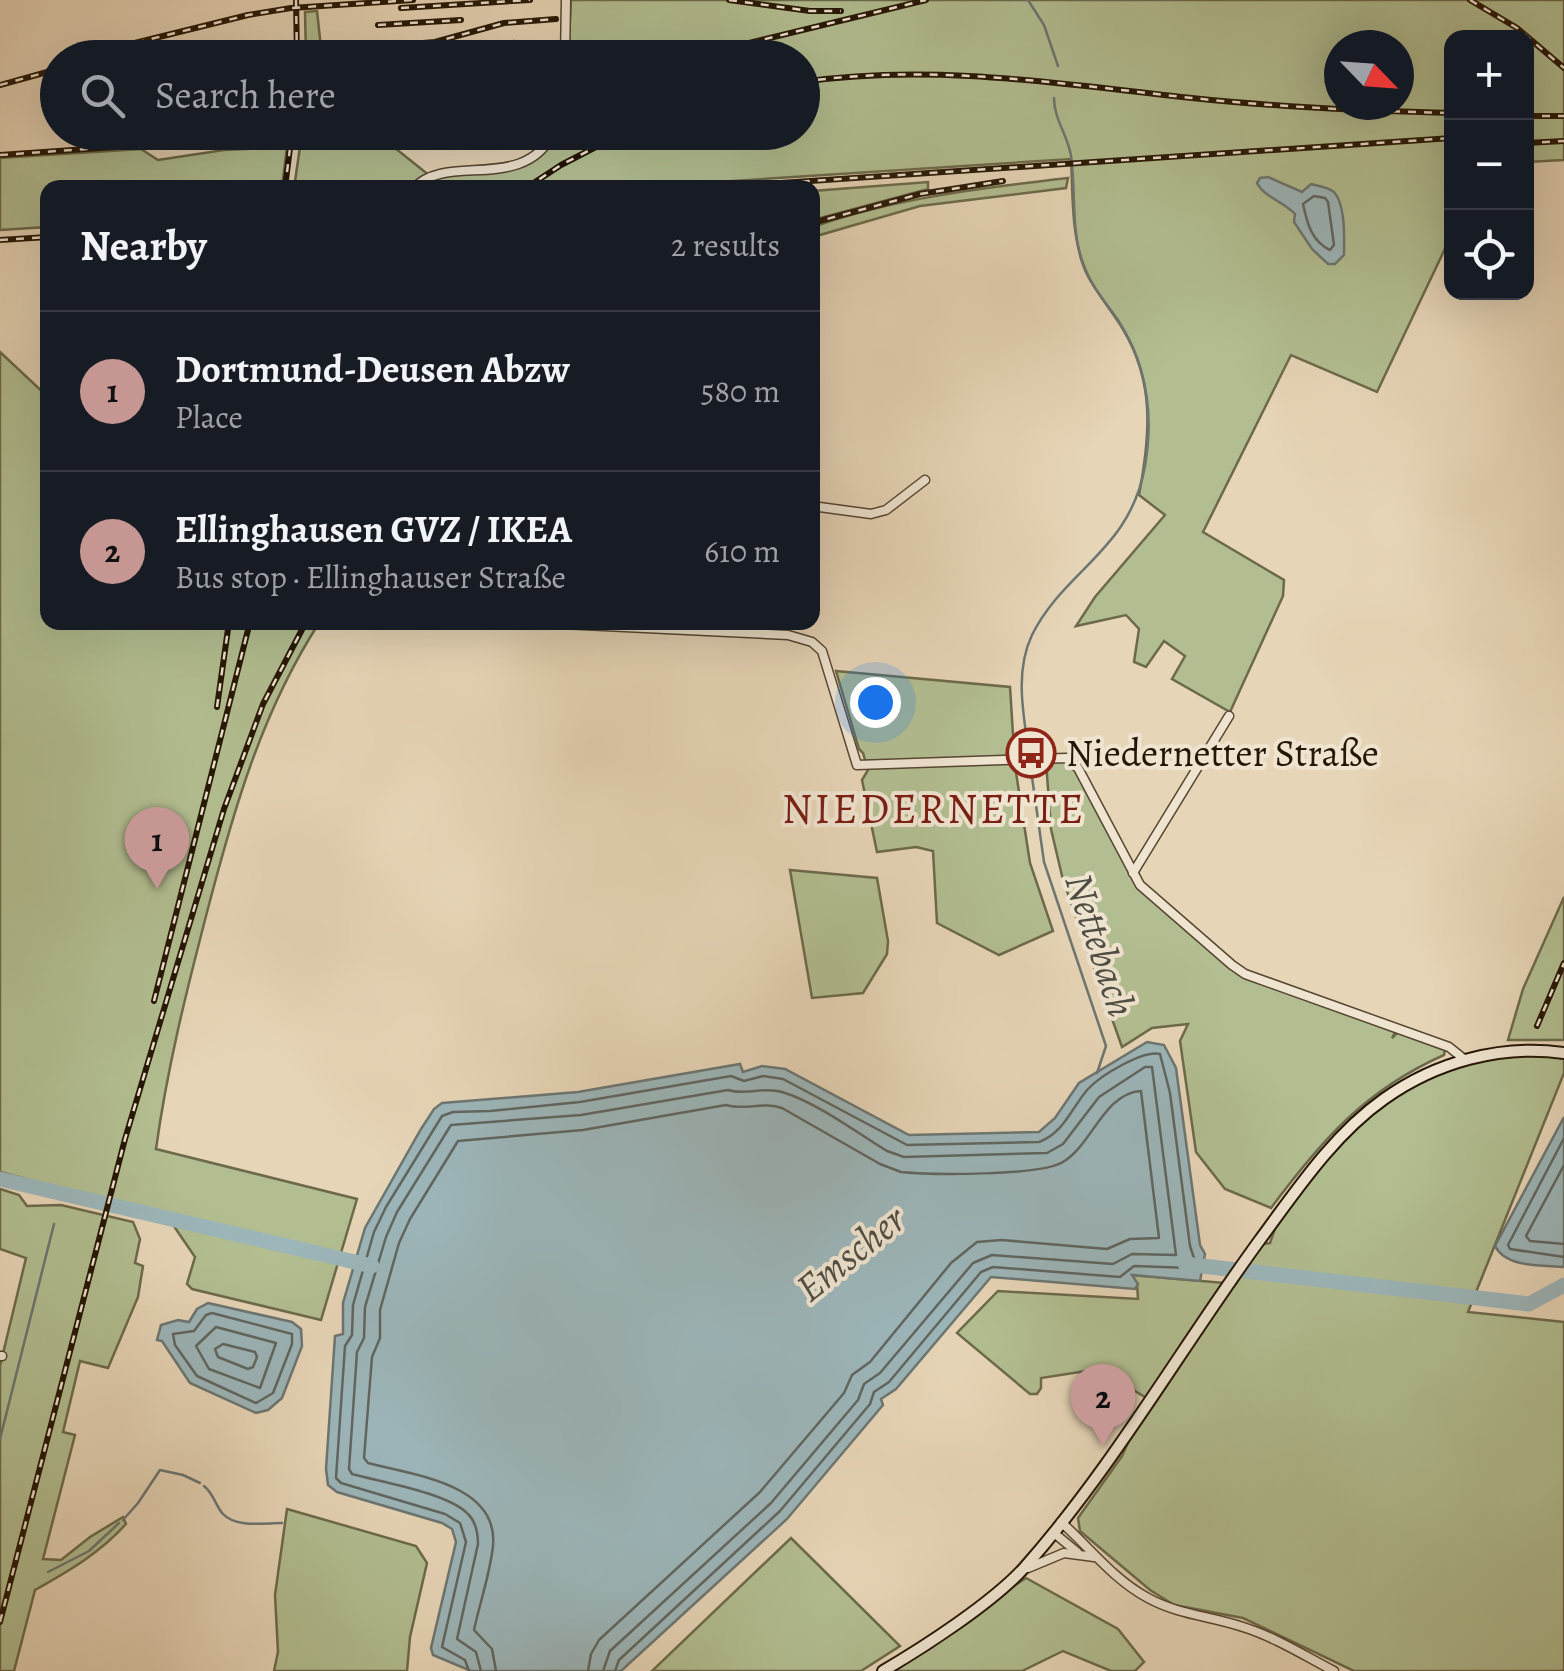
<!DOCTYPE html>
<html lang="en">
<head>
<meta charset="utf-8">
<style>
  body { margin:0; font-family:Alegreya,serif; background:#20242c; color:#f1f3f6 }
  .controls { position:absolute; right:30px; top:30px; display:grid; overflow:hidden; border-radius:20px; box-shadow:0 10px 40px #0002 }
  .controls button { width:90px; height:90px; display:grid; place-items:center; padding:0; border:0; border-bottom:2px solid #363941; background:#171b24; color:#f1f3f6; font:50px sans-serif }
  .compass { position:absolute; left:1324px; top:30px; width:90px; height:90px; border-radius:50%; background:#171b24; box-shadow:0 10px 40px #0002; rotate:115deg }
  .you { position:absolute; left:875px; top:702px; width:35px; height:35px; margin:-25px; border:8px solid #fff; border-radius:50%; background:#1a73e8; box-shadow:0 0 0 15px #1a73e833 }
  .badge { display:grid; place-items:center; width:65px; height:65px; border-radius:50%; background:#c59692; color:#111; font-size:32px; font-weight:700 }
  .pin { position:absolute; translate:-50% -82px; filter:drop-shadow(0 2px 5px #0008) }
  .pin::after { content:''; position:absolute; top:52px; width:35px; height:30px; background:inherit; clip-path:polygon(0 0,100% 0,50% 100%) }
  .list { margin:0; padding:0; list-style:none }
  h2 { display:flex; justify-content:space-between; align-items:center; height:130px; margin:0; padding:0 40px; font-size:42px }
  h2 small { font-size:32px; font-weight:400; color:#9ea1a6 }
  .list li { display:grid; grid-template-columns:65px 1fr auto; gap:30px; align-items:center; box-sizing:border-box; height:160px; padding:0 40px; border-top:2px solid #363941 }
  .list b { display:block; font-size:38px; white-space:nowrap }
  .list p { margin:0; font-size:32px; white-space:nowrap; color:#9ea1a6 }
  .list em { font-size:32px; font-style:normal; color:#9ea1a6 }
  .icon { flex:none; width:55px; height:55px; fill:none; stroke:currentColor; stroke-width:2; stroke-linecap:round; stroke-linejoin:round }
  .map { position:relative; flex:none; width:1564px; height:1671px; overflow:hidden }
  .search { position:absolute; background:#171b24; box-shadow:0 10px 40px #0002; left:40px; top:40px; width:780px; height:110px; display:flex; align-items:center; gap:25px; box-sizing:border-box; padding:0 35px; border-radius:55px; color:#9ea1a6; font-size:38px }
  .panel { position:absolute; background:#171b24; box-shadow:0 10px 40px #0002; left:40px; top:180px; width:780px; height:450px; border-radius:20px }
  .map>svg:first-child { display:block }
  .green { fill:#b2be91; stroke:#6c6a4b; stroke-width:2.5; fill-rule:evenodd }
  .water { fill:#9cb6ba; stroke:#6c7672; stroke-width:2.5 }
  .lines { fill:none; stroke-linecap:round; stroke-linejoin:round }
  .shore { stroke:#606660; stroke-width:2.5 }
  .stream { stroke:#6c7672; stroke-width:2.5 }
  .river { stroke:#9cb6ba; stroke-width:15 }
  .street-casing { stroke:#564632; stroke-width:11 }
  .secondary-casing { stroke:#251605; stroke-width:14 }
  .street { stroke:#efe4d0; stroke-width:8 }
  .secondary { stroke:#efe4d0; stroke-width:10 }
  .tram { stroke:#251605; stroke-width:2.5 }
  .rail-casing { stroke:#251605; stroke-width:6 }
  .rail { stroke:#efe4d0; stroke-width:2.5; stroke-dasharray:8; stroke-linecap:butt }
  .labels { text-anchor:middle; stroke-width:8; stroke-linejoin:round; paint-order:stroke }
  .poi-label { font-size:38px; fill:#251605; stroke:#efe4d0; text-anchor:start }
  .water-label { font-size:40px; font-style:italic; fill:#4f4e44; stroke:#efe4d0 }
  .quarter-label { font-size:42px; letter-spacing:2.5px; fill:#7a1f14; stroke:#efe4d0 }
</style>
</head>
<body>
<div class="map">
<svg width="1564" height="1671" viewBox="0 0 1564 1671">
  <rect width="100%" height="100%" fill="#e7d5b7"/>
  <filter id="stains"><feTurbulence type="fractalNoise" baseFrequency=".002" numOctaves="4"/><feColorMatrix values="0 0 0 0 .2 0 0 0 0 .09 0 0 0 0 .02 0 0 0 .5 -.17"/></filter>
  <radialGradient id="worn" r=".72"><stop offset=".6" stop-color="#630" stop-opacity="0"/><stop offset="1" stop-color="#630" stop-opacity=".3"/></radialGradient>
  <g class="green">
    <path d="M571 0H1564V160L1527 162 1526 38H1452L1451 236 1377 392 1291 355 1203 532 1284 580 1283 596 1230 712 1172 679 1185 656 1164 641 1146 667 1134 662 1139 629 1126 615 1076 626 1095 597 1165 515 1139 495C1150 437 1155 383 1124 331 1111 309 1093 290 1084 266 1071 233 1073 194 1071 159L639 187 294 188 300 147 345 144 380 136 430 176C470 172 537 174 558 133L802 132V58L568 57ZM1339 45H1399V105H1339Z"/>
    <polygon points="317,11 322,57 306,57 305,12"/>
    <polygon points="287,147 282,187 48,188 47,227 0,230 0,158 141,149 158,160 224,150"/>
    <path d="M1068 178 1066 188 920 206 813 237V227C896 198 981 188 1068 178Z"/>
    <polygon points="928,182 928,189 813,220 813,191"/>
    <path d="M0 352 47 396 48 622 319 623C261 713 233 812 206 916 186 993 167 1069 156 1149L357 1199 321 1320 192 1289 187 1284 195 1257 167 1216 0 1172Z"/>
    <polygon points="836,671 1010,687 1015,766 1030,863 1053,931 999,955 937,923 933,851 916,847 877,852 862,780 868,770 863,753 859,749"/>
    <path d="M1057 757 1078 768 1140 885 1245 974 1398 1027 1392 1038 1398 1032 1445 1050 1444 1055C1365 1090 1321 1141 1271 1208L1225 1189 1196 1152 1180 1041 1188 1024 1152 1028 1122 1047 1063 880 1051 829 1046 761Z"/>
    <polygon points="790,870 877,878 888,941 887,954 863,993 812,998"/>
    <polygon points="1564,897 1564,1040 1508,1040 1523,989"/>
    <polygon points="1564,1053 1564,1073 1468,1312 1564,1322 1564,1671 1354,1671 1243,1618 1174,1605 1150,1590 1080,1531 1078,1518 1122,1456 1148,1399 1099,1369 1041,1378 1041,1388 1037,1394 1030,1394 957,1333 998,1291 1138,1299 1137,1284 1131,1275 1236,1284 1256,1245 1270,1243 1281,1211 1354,1124 1386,1097 1467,1059"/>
    <path d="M0 1189 19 1195 27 1206 61 1205 133 1222 140 1239 135 1263 143 1266 138 1297 108 1368 80 1361 63 1432 75 1435 43 1559 61 1560 90 1537 123 1517 126 1524C100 1553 69 1571 35 1590L14 1671H0V1366L26 1258 0 1249Z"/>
    <polygon points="287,1509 416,1546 427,1563 410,1637 407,1671 274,1671 278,1652 275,1595"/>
    <polygon points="791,1538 900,1646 861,1671 652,1671"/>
    <polygon points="1026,1578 1118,1629 1144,1662 1135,1671 1111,1671 1063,1651 1022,1671 883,1671"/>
  </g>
  <g class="water">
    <path d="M1268 177 1302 192 1311 184C1319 186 1328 187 1334 192 1346 205 1344 239 1344 255L1335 264H1328L1312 249 1294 222 1295 214C1284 202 1264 197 1257 183L1260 178Z"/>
    <polygon points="1147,1042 1164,1045 1176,1068 1200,1245 1205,1254 1200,1281 1132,1275 1138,1284 1135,1289 991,1277 896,1389 881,1399 883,1405 787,1519 621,1671 471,1671 433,1655 431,1648 456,1542 452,1529 442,1523 337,1492 328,1485 326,1469 335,1336 343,1334 343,1303 365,1228 421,1129 434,1109 442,1103 578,1092 740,1064 743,1072 762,1066 785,1069 909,1135 1039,1132 1055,1118 1079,1083"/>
    <path d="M1564 1117V1267C1542 1265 1506 1268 1495 1246Z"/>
    <polygon points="208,1303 292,1322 301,1329 302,1346 282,1398 268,1410 256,1413 190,1383 162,1341 157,1340 161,1325 178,1320 189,1322 197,1309"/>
  </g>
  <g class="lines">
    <g class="shore">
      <path d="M1314 196 1325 198 1328 202 1334 245 1330 250C1311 241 1307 222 1303 204Z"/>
      <polyline points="1564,1138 1508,1245 1510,1249 1564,1257"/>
      <polyline points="1564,1165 1526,1236 1530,1241 1564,1244"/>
      <polygon points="212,1313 292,1334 292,1344 273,1393 256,1403 197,1376 175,1345 173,1334 194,1331 206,1315"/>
      <polygon points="216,1327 276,1343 260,1388 209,1369 196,1346"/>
      <polygon points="223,1344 255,1352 257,1357 253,1367 248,1369 218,1357 215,1349"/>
      <path d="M469 1671 465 1660 442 1647 466 1542 460 1523 445 1514 341 1483 336 1478 345 1346 352 1335 353 1305 374 1232 386 1207 442 1116 453 1112 490 1111 580 1102 731 1076 744 1081 763 1076 783 1079 907 1145 1039 1142C1064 1133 1072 1107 1088 1089 1101 1075 1143 1050 1160 1054L1170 1093 1190 1246 1194 1258 1191 1268 1134 1266 1120 1277 993 1267 981 1272 889 1382 874 1392 870 1404 780 1511 619 1660 615 1671"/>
      <path d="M481 1671 476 1652 457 1639 478 1544C478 1533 476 1522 468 1514 448 1493 381 1482 352 1474L349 1469 357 1352 364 1338 365 1307 386 1237 397 1212 451 1125 581 1115 728 1090C747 1096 763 1086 782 1092 816 1102 856 1132 887 1151L904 1157 1047 1153 1063 1144 1099 1097 1145 1067H1152L1176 1255 1132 1254 1113 1264 992 1255 973 1263 880 1373 864 1384 858 1400 771 1503 610 1651 603 1671"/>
      <path d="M496 1671 492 1649 474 1630C480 1602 490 1574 493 1546 499 1483 411 1475 368 1463L364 1458 372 1357 380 1338V1310L399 1243 410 1219 458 1141 583 1130 726 1105C746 1111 763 1101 782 1108L880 1164 901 1172C931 1175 1040 1176 1063 1162 1092 1145 1104 1093 1141 1091L1159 1238 1130 1239 1107 1249 1002 1240 977 1242 951 1263 870 1362 852 1375 844 1393 760 1492 599 1640 591 1654 588 1671"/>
    </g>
    <g class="stream">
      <polyline points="1028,0 1044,25 1058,66"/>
      <path d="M1029 755C1024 716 1014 673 1032 635 1065 569 1130 551 1145 466 1154 414 1147 365 1118 320 1105 301 1089 284 1082 262 1071 228 1076 191 1071 156 1068 135 1054 120 1054 98"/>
      <polyline points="1030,763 1044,862 1106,1046 1097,1073"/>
      <polyline points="0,1439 54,1224"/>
      <path d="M204 1486C214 1494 215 1505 223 1514 236 1528 264 1523 282 1523"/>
      <polyline points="123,1520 138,1503 160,1470 183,1475 200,1483"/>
      <polyline points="48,1572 89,1551 119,1523"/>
    </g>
    <g class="river">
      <polyline points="0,1179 372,1266"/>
      <polyline points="1185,1264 1529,1304 1564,1285"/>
    </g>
    <g class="street-casing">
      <g id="street">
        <polyline points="565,58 566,0"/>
        <path d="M414 188C447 152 523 194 554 132"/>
        <polyline points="812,506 871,514 886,510 925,480"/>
        <polyline points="521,622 788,635 812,642 822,651 857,765 1066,758 1078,768 1140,885 1232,965 1245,974 1449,1047 1464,1059"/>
        <polyline points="1133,873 1229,716"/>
        <polyline points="0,1356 2,1356"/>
        <path d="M1061 1522C1090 1548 1113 1579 1148 1598 1179 1615 1211 1616 1243 1627 1275 1637 1305 1656 1334 1671"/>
        <polyline points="1054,1533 1077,1552"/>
        <polyline points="1028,1568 1064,1553 1094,1557"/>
      </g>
    </g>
    <g class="secondary-casing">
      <path id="secondary" d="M883 1671C924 1647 992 1603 1024 1568 1112 1469 1181 1348 1259 1241 1296 1191 1333 1135 1384 1099 1436 1062 1501 1044 1564 1053"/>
    </g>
    <use href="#street" class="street"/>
    <use href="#secondary" class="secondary"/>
    <g class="tram">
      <polyline points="384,47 443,57"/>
      <polyline points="327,50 399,45"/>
      <polyline points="455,58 514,41"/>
    </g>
    <g class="rail-casing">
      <g id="rail">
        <polyline points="296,0 297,58"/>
        <polyline points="729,0 810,11 841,11"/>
        <polyline points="1470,0 1517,28 1564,68"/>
        <polyline points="401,8 530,0"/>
        <polyline points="378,25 461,20"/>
        <polyline points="399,45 435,42 504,23 556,19"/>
        <polyline points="74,58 248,15 291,8 413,0"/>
        <polyline points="687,58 926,0"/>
        <path d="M802 82C931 63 1063 84 1192 98 1278 107 1365 111 1452 113"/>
        <polyline points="0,85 58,69"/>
        <polyline points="1526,116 1564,116"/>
        <polyline points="1526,143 1564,141"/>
        <polyline points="0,155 331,132"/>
        <polyline points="285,188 292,132"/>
        <polyline points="526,188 561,165 625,132"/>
        <polyline points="706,188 1452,138"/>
        <polyline points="812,223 920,194 1003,181"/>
        <polyline points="0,240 48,237"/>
        <polyline points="217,707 229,622"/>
        <polyline points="154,1001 250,622"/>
        <polyline points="1537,1026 1564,963"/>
        <polyline points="0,1622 125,1139 224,809 263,704 306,622"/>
      </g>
    </g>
    <use href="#rail" class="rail"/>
  </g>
  <defs>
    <g id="bus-ring" transform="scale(2.5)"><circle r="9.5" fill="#efe4d0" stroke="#8f2418" stroke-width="1.5"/><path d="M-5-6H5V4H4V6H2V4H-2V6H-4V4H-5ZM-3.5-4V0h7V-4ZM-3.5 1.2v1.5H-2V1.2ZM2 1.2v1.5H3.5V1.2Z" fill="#8f2418"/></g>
  </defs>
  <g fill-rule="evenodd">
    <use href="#bus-ring" x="1031" y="753"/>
  </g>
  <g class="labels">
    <g class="poi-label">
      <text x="1066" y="766">Niedernetter Straße</text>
    </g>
    <g class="water-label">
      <text transform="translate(1101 945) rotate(72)" y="14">Nettebach</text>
      <text transform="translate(850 1253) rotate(-39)" y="14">Emscher</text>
    </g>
    <g class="quarter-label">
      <text x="934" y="823">NIEDERNETTE</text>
    </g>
  </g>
  <rect width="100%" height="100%" filter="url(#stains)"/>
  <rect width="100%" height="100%" fill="url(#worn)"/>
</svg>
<div class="controls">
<button>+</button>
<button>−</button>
<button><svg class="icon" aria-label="locate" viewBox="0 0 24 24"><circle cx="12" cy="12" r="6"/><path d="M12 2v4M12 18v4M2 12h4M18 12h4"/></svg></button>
</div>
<svg class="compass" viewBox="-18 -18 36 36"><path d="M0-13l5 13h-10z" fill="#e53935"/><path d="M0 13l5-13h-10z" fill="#9ea1a6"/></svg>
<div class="you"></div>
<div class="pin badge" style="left:157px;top:889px">1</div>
<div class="pin badge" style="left:1103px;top:1446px">2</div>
<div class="search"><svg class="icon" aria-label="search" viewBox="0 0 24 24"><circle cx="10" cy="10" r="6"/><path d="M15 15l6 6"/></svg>Search here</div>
<section class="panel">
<h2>Nearby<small>2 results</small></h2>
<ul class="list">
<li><span class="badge">1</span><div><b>Dortmund-Deusen Abzw</b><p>Place</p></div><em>580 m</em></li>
<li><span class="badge">2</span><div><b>Ellinghausen GVZ / IKEA</b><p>Bus stop · Ellinghauser Straße</p></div><em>610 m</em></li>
</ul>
</section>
</div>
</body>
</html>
